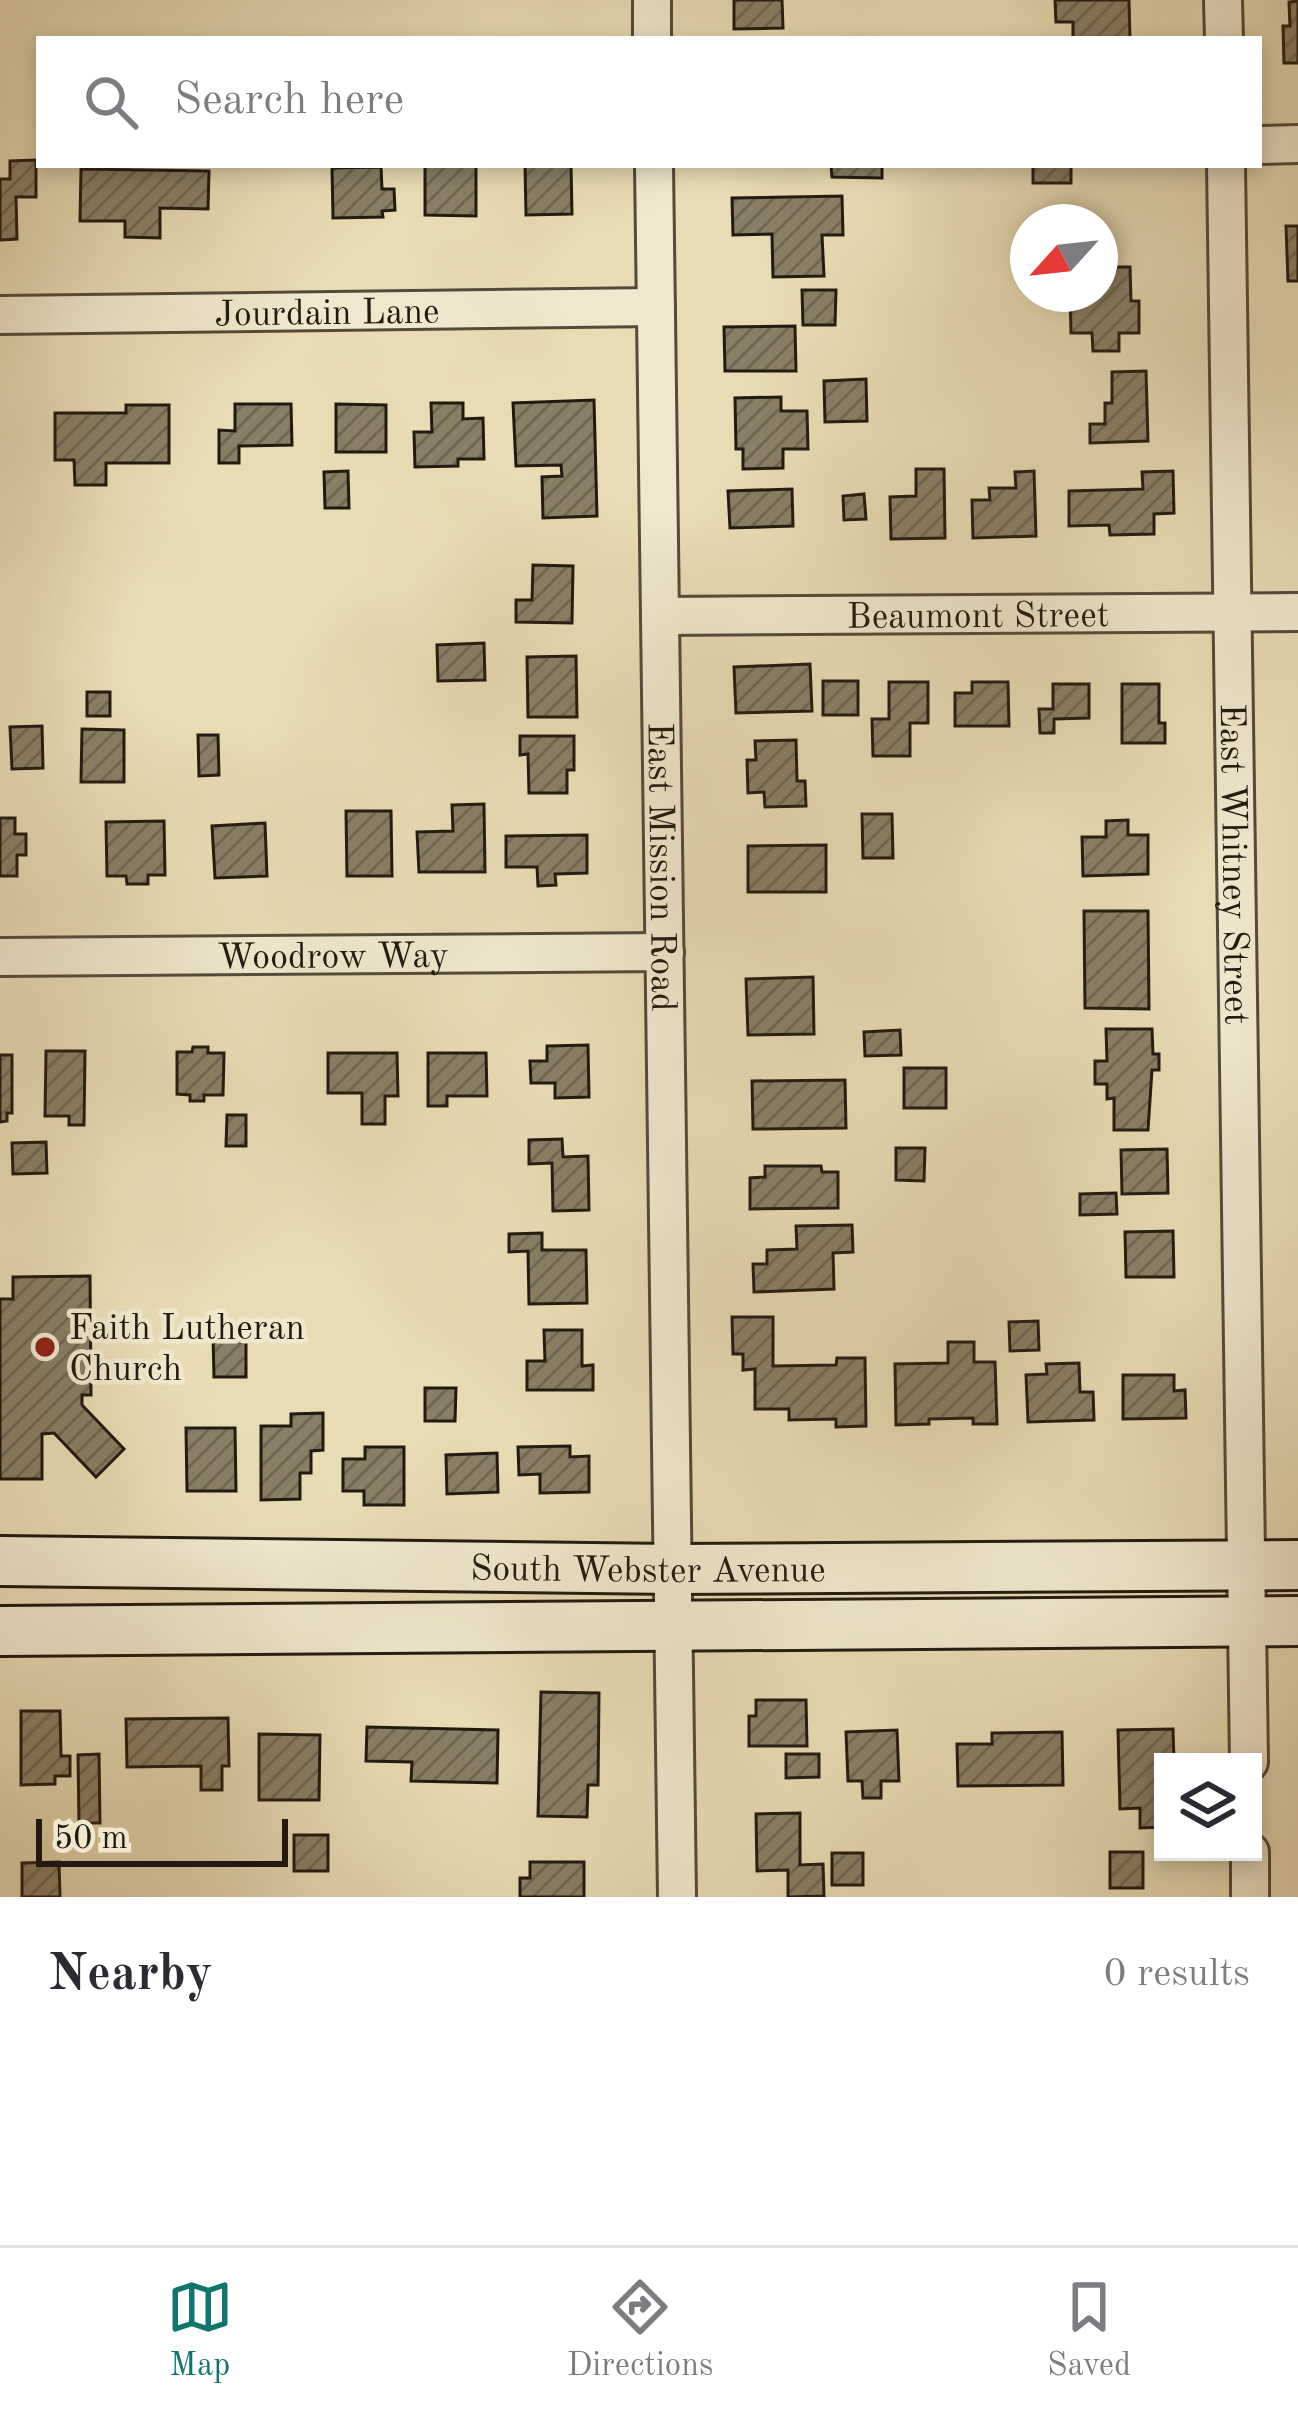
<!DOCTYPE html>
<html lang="en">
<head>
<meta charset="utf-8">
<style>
  body { margin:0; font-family:"Old Standard TT",serif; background:#f7f7f7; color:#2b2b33 }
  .controls { position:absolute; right:36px; bottom:36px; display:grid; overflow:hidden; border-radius:0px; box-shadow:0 6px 18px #0003 }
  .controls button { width:108px; height:108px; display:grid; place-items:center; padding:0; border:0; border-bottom:3px solid #e1e1e2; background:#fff; color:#2b2b33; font:60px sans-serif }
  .compass { position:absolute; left:1010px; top:204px; width:108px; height:108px; border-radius:50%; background:#fff; box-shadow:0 6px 18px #0003; rotate:243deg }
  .scale { position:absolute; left:36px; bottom:30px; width:252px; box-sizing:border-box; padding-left:12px; border:6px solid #221a11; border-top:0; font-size:33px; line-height:42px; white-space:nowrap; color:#221a11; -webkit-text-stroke:9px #f0e8ce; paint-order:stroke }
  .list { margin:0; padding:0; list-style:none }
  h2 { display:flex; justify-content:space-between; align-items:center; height:156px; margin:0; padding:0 48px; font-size:51px }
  h2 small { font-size:39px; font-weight:400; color:#7c7c81 }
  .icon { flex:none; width:66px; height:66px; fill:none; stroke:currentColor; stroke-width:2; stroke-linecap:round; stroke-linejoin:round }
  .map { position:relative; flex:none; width:1298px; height:1897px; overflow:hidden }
  .search { position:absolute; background:#fff; box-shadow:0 6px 18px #0003; left:36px; right:36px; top:36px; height:132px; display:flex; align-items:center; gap:30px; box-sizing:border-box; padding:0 42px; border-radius:0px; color:#7c7c81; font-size:45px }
  .sheet { height:348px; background:#fff }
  nav { display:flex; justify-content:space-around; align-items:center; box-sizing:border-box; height:168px; border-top:3px solid #e1e1e2; background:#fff; font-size:33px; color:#7c7c81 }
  nav a { display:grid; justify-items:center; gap:6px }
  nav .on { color:#0f766e }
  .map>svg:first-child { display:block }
  .building { fill:url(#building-hatch); stroke:#221a11; stroke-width:3 }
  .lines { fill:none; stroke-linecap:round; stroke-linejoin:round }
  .minor-casing { stroke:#544a3a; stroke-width:42 }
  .secondary-casing { stroke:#221a11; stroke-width:54 }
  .minor { stroke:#f0e8ce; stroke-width:36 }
  .secondary { stroke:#f0e8ce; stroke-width:48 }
  .poi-dot { fill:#8f2418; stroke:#f0e8ce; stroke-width:4.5 }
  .labels { text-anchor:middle; stroke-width:9; stroke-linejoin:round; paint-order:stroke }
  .street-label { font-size:36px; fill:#221a11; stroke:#f0e8ce }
  .poi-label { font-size:36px; fill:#221a11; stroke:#f0e8ce; text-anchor:start }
</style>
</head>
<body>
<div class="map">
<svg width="1298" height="1897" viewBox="0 0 1298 1897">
  <defs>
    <pattern id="building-hatch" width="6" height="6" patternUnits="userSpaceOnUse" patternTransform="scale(3)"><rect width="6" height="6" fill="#897f66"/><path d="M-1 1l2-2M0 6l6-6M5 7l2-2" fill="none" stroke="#706753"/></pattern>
  </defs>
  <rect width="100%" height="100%" fill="#e8dcb4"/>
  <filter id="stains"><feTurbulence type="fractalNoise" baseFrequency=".00167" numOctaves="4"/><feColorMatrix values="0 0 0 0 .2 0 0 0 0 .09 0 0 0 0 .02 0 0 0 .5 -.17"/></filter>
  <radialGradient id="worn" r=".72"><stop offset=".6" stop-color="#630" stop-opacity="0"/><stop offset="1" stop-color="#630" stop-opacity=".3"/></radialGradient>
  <g class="building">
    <polygon points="734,0 782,0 783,28 734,29"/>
    <polygon points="1055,0 1129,0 1130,39 1073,39 1073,22 1056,22"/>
    <polygon points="1298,1 1298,63 1284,63 1283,26 1290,26 1289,2"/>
    <polygon points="36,160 36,197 16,197 17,239 0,240 0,179 10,179 10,161"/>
    <polygon points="525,165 571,165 572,214 526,215"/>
    <polygon points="831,165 882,165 882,178 832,177"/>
    <rect x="1033" y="165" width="38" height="18"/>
    <polygon points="425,166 476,166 476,216 425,215"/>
    <polygon points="381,167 382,189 394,189 395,210 382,211 383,217 333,218 332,168"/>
    <polygon points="81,169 209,171 208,209 160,208 160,238 125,237 125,221 80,221"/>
    <polygon points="842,196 843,235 822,235 824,276 773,277 772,234 733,235 732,198"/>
    <polygon points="1286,226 1298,226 1298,281 1288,281"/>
    <polygon points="1100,241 1109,241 1109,267 1130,267 1131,301 1139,301 1139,333 1119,333 1119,351 1093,351 1092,333 1071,333 1070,294 1100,294"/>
    <polygon points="802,290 836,290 835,325 803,325"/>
    <polygon points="795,326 796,371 725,371 724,327"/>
    <polygon points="1146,371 1148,441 1090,443 1090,424 1105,424 1105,403 1112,403 1112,372"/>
    <polygon points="866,379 867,421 825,422 824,381"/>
    <polygon points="781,397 781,411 807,411 808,449 783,449 783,468 743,469 743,449 736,449 735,398"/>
    <polygon points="594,400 597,516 543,518 542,477 562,476 561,465 516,466 513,403"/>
    <polygon points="431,403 463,403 463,419 483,418 484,459 458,459 458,466 415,467 414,432 432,432"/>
    <polygon points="235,404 291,404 292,445 239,446 239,463 219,463 219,430 235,431"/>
    <polygon points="336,404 386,405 386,452 336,452"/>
    <polygon points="126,405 169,405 169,463 106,463 106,485 75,485 74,460 55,460 55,413 126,413"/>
    <polygon points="916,469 944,469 945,538 891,539 890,497 916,496"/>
    <polygon points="348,471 349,508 325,508 324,472"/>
    <polygon points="1034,471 1036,536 973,538 972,500 990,500 989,488 1016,488 1015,472"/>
    <polygon points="1173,471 1174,513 1154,514 1154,534 1110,535 1109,525 1069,526 1069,491 1143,489 1142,472"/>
    <polygon points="792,489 793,526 730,528 728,491"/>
    <polygon points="864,494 866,519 844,520 843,496"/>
    <polygon points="533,565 573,566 572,623 516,622 516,600 532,600"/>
    <polygon points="484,643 485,680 438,681 437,645"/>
    <polygon points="576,656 577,717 528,717 527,657"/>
    <polygon points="810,664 812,711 736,713 734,667"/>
    <rect x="823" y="681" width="35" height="34"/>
    <polygon points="889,682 928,682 928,723 910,723 910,756 873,756 872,719 889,719"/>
    <polygon points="972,682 1008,682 1009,726 955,726 955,693 972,693"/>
    <polygon points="1053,684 1089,684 1089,718 1054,719 1054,733 1040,733 1039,709 1053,709"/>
    <polygon points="1122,684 1159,684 1159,723 1165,723 1165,743 1122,743"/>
    <rect x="87" y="692" width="23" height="24"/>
    <polygon points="42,726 43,768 12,769 10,727"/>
    <polygon points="82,729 124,730 124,782 81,782"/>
    <polygon points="198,735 218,735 219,775 199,776"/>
    <polygon points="520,736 574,736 574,770 567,770 567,793 529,793 528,754 520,755"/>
    <polygon points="796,740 797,781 805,781 806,806 765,807 764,792 748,793 747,760 756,760 755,741"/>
    <polygon points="484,804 485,872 419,872 417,832 453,831 452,805"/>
    <polygon points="346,811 391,811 392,876 347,876"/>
    <polygon points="862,814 892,814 893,858 863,858"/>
    <polygon points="0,818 15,818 15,834 26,834 26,855 17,855 17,876 0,876"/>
    <polygon points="1128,820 1128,835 1148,835 1148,874 1083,876 1082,837 1106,837 1106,821"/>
    <polygon points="164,821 165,875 148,875 148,884 127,884 126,876 107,876 106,822"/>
    <polygon points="265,823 267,876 215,878 212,826"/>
    <polygon points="587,835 587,873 555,874 556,885 538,886 537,867 506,867 506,836"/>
    <polygon points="826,845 826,892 748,892 748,846"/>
    <polygon points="1084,911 1148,911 1149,1009 1085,1008"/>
    <polygon points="813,977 814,1034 748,1035 746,979"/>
    <polygon points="1106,1029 1152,1029 1153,1054 1159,1054 1159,1070 1152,1070 1148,1130 1114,1130 1114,1098 1107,1099 1107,1084 1095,1084 1095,1061 1107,1061"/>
    <polygon points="900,1030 901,1055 865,1056 864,1032"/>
    <polygon points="588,1045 589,1097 555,1098 555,1083 531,1083 530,1061 547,1061 547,1046"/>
    <polygon points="193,1047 208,1047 208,1053 224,1053 223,1095 204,1095 204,1101 190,1101 190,1095 177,1094 177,1052 192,1052"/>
    <polygon points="46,1051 85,1051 84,1125 69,1125 69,1116 45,1116"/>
    <polygon points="328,1053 397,1053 398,1096 385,1096 385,1124 362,1124 362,1093 328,1093"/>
    <polygon points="428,1053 486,1053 487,1096 447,1096 447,1106 428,1106"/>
    <polygon points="0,1055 12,1055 12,1113 7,1113 7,1121 0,1122"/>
    <rect x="904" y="1068" width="42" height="40"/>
    <polygon points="845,1080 846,1128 753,1129 752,1081"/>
    <polygon points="227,1115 246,1115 246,1146 226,1146"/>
    <polygon points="562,1139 563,1157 588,1156 589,1210 553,1211 552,1163 529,1164 529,1140"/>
    <polygon points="46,1142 47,1173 13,1174 12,1143"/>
    <polygon points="896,1148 925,1148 924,1181 896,1180"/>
    <polygon points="1167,1149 1168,1193 1122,1194 1121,1150"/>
    <polygon points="765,1166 821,1166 822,1172 838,1172 838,1208 750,1209 750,1178 765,1177"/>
    <polygon points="1116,1193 1117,1214 1080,1215 1080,1194"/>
    <polygon points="852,1225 853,1252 833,1253 834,1289 754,1292 753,1264 767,1264 767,1250 797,1249 796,1226"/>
    <polygon points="1173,1231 1174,1277 1126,1277 1125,1232"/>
    <polygon points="542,1233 542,1250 586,1250 587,1303 529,1304 528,1251 509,1252 509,1234"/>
    <polygon points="90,1276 91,1395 82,1395 82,1405 124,1449 96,1477 54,1433 42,1434 42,1479 0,1479 0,1299 13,1299 13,1277"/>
    <polygon points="732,1317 773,1317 773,1366 836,1365 837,1358 865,1358 866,1426 836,1427 836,1419 789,1420 789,1409 755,1409 755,1369 743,1370 743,1354 733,1354"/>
    <polygon points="1038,1321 1039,1350 1010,1351 1009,1322"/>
    <polygon points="544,1330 582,1330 582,1366 593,1365 593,1390 527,1390 527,1361 545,1361"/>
    <polygon points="246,1335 246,1377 214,1377 213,1336"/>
    <polygon points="948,1342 974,1342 974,1362 995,1362 997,1424 973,1424 973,1418 929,1419 929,1424 896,1425 895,1364 948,1363"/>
    <polygon points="1079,1363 1080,1392 1093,1392 1094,1420 1028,1422 1026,1375 1047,1374 1046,1364"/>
    <polygon points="1123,1375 1174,1375 1174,1391 1185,1390 1186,1418 1123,1419"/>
    <polygon points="425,1388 456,1388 455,1421 425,1421"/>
    <polygon points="323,1413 323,1450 311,1451 311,1473 300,1473 300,1499 261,1500 261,1426 291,1426 291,1414"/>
    <polygon points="186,1428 235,1428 236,1491 187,1491"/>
    <polygon points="570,1446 570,1457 589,1456 589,1492 540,1493 540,1474 519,1475 518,1447"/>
    <polygon points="365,1447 404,1447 404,1505 364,1505 364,1491 343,1491 343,1459 365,1459"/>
    <polygon points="497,1453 498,1492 447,1494 446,1455"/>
    <polygon points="541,1692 599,1693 598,1785 588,1785 587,1817 538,1816"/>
    <polygon points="756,1700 806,1700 807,1746 749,1746 749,1716 756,1716"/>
    <polygon points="21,1711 60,1711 61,1756 70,1756 70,1776 55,1776 55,1784 21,1785"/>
    <polygon points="228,1718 229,1766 222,1766 222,1790 201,1790 201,1766 127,1767 126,1719"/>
    <polygon points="367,1727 498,1730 497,1783 411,1781 412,1762 366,1761"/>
    <polygon points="1173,1729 1174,1762 1163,1762 1163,1827 1140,1828 1140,1808 1120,1809 1118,1730"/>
    <polygon points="897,1730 899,1781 881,1781 881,1798 863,1798 862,1781 848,1781 846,1732"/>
    <polygon points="1062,1732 1063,1785 958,1786 957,1744 992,1744 992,1733"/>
    <polygon points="259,1734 320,1735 319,1800 259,1800"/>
    <polygon points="99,1754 100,1823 79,1823 78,1755"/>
    <polygon points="786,1754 819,1754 819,1777 786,1778"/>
    <polygon points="800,1813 800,1865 823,1864 824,1896 788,1897 788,1870 757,1871 756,1814"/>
    <rect x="294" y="1835" width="34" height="36"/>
    <rect x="1110" y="1852" width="33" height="36"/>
    <rect x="832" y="1853" width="31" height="32"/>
    <polygon points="59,1862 60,1897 22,1897 22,1863"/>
    <polygon points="530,1862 584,1862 584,1897 520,1897 520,1878 530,1878"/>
  </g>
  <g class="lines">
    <g class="minor-casing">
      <g id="minor">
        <polyline points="652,0 652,39"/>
        <polyline points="1223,0 1224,39"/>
        <polyline points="1259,145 1298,144"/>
        <path id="s1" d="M654 165 677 1897"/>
        <path id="s2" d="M1226 165 1249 1762"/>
        <path id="s3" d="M0 315 656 307"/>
        <path id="s4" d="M660 616 1298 612"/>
        <path id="s5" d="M0 957 665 952"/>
        <polyline points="1250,1852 1250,1897"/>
      </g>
    </g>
    <g class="secondary-casing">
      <g id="secondary">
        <path id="s6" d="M0 1561 674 1569 1298 1565"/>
        <polyline points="0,1631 1298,1621"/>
      </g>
    </g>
    <use href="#minor" class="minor"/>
    <use href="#secondary" class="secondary"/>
  </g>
  <circle class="poi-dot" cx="45" cy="1347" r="12"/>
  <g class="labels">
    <g class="street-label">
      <text dy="13" stroke="none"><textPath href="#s3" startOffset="327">Jourdain Lane</textPath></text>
      <text dy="13" stroke="none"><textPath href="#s4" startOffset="318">Beaumont Street</textPath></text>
      <text dy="13" stroke="none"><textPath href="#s2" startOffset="699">East Whitney Street</textPath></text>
      <text dy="13" stroke="none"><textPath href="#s1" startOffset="702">East Mission Road</textPath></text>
      <text dy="13" stroke="none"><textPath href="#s5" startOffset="333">Woodrow Way</textPath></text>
      <text dy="13" stroke="none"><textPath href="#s6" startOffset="648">South Webster Avenue</textPath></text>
    </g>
    <g class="poi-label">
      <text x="69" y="1339">Faith Lutheran<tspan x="69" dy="41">Church</tspan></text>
    </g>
  </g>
  <rect width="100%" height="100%" filter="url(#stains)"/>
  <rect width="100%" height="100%" fill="url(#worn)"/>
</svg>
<div class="controls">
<button><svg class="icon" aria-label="layers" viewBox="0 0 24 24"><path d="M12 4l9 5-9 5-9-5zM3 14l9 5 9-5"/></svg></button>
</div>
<svg class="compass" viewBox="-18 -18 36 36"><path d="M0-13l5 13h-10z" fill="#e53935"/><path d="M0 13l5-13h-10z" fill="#7c7c81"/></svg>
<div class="scale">50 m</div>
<div class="search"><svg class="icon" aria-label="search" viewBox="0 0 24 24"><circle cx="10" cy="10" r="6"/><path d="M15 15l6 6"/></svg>Search here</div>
</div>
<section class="sheet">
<h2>Nearby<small>0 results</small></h2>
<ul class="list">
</ul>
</section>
<nav>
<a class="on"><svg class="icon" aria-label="map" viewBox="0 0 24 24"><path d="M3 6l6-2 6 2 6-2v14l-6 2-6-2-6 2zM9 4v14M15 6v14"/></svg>Map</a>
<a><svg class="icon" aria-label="directions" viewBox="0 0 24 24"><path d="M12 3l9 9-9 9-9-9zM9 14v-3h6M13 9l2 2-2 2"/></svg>Directions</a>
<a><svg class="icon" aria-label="saved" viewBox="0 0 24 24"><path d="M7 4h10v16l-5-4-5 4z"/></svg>Saved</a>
</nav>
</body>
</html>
